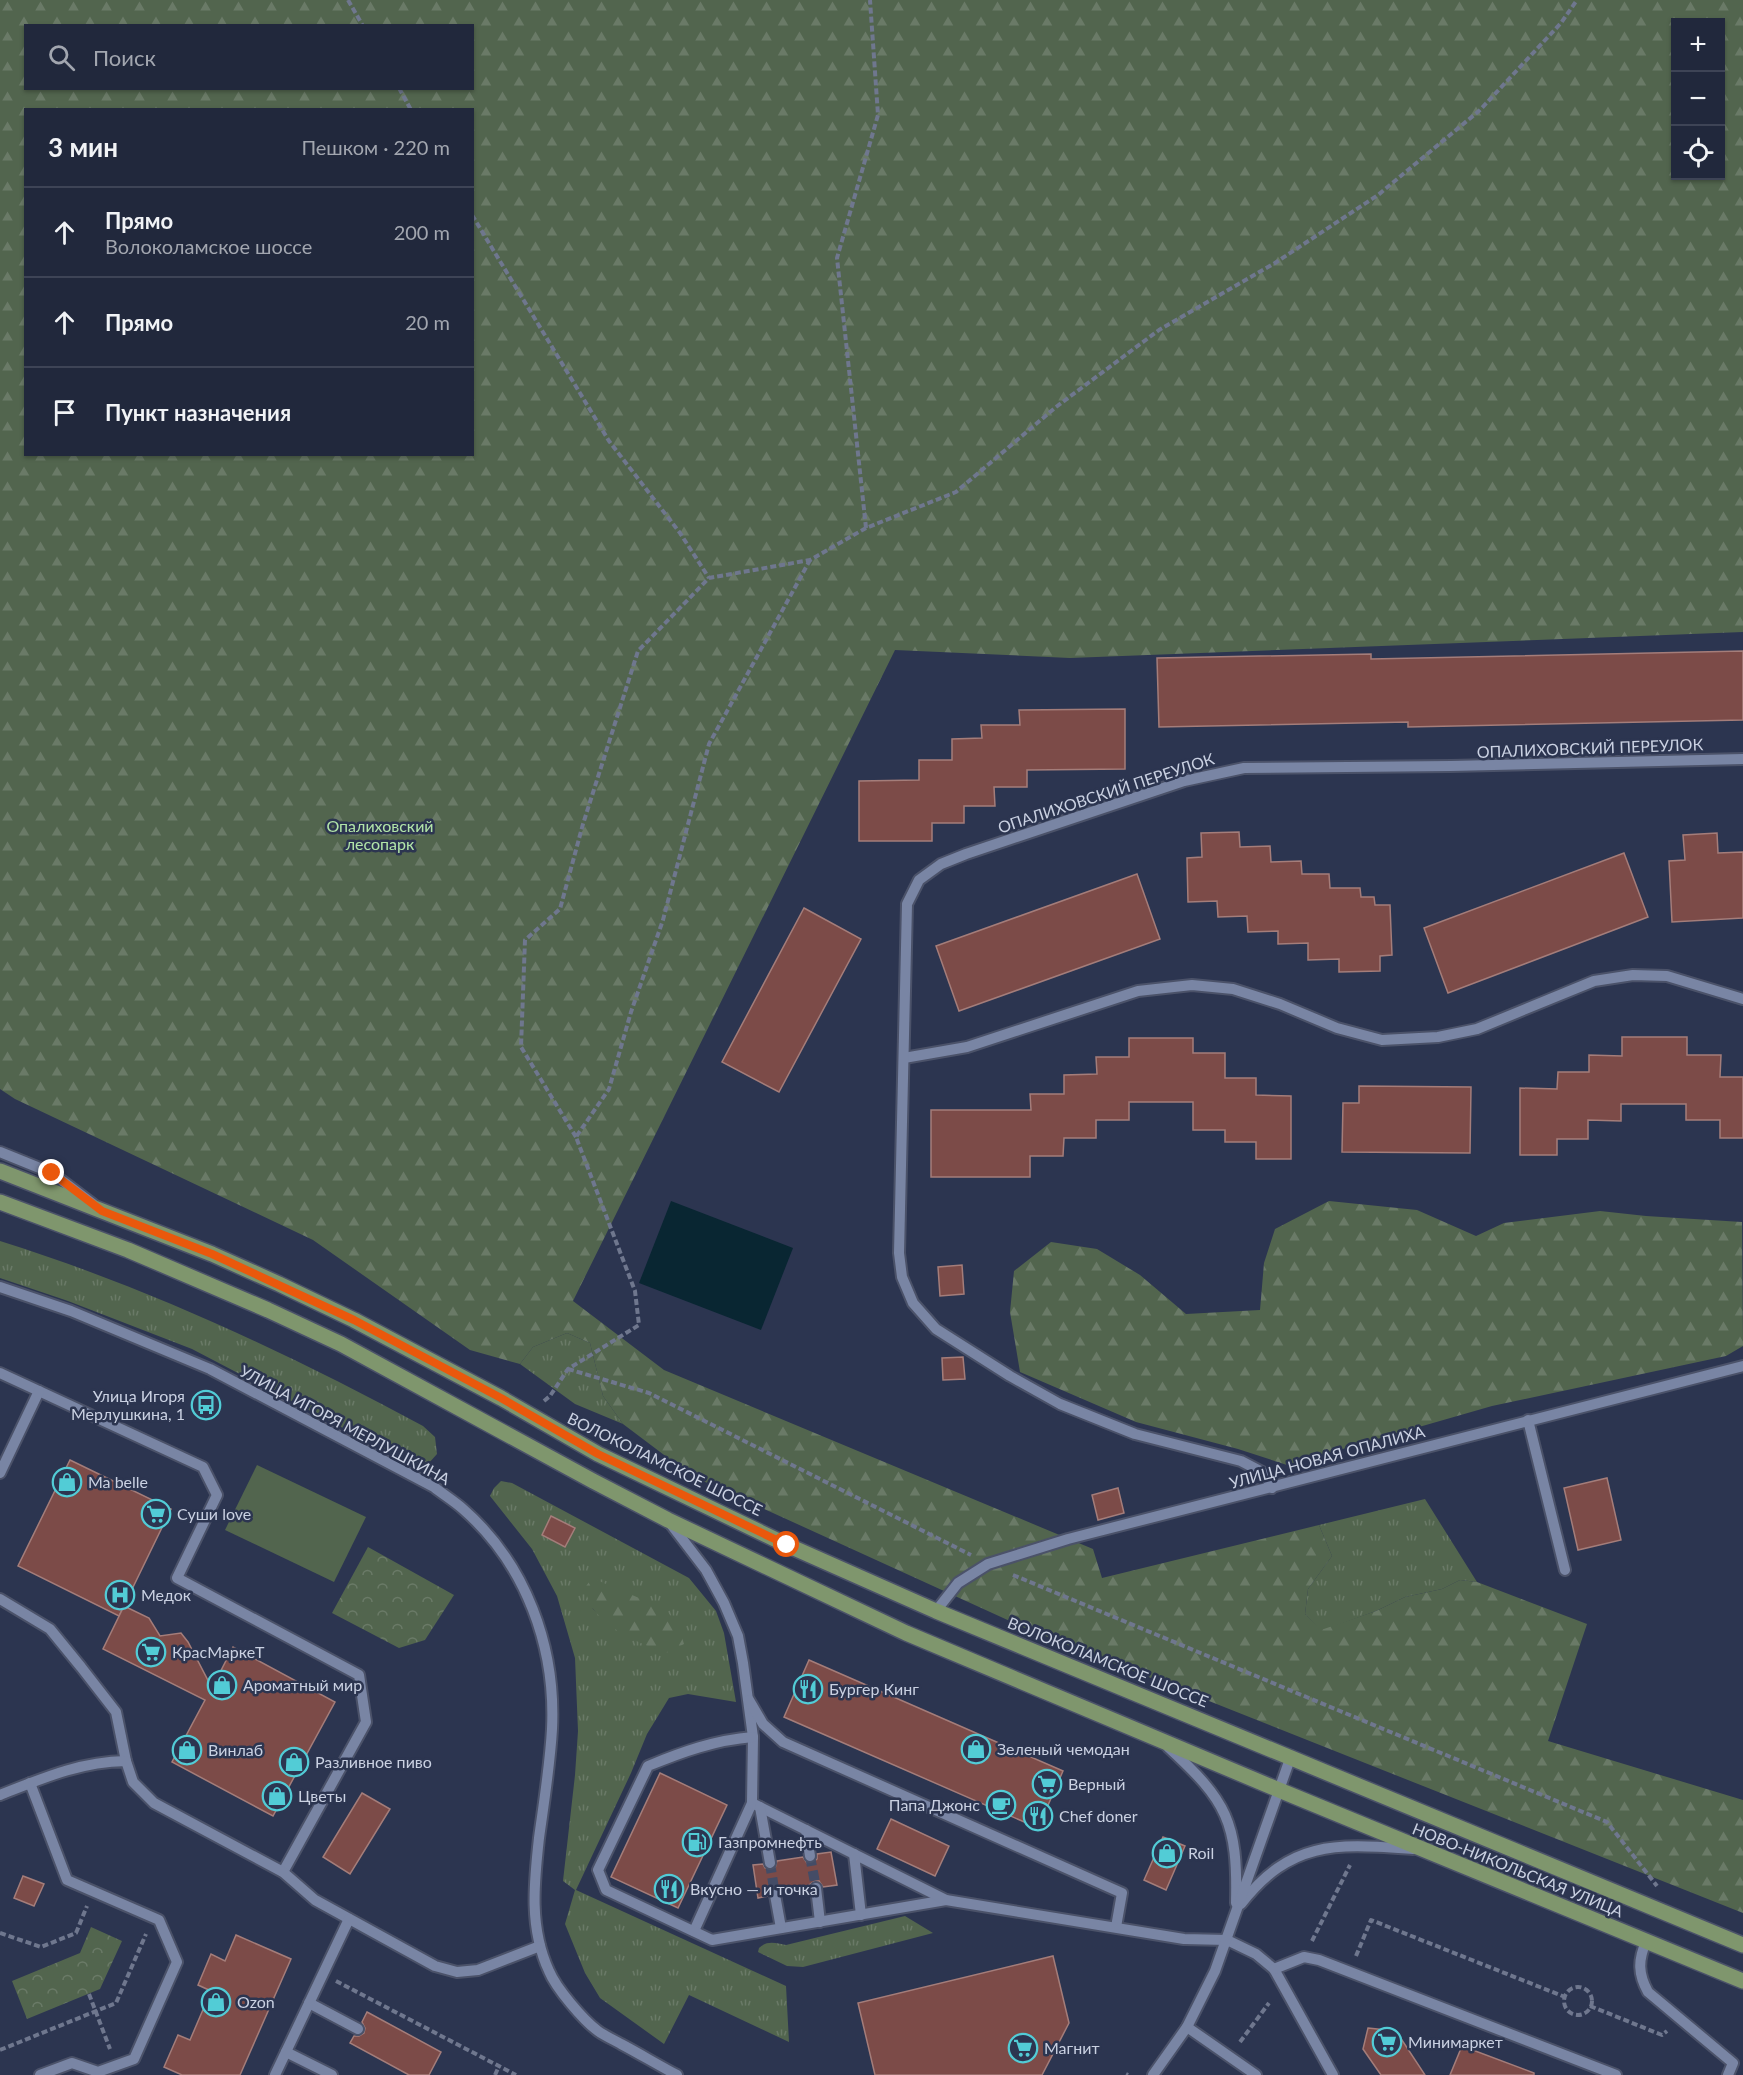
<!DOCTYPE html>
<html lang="ru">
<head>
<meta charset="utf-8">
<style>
  body { margin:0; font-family:Lato,sans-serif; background:#293043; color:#f1f3f6 }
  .controls { position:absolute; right:18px; top:18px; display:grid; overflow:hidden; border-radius:0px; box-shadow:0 2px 4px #0004 }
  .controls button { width:54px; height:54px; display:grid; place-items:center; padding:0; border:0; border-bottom:2px solid #3e4456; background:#21283c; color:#f1f3f6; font:30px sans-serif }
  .stop { position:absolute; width:18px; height:18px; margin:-14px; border:4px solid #ea580c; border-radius:50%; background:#fff }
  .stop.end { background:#ea580c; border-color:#fff; box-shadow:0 2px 6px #0008 }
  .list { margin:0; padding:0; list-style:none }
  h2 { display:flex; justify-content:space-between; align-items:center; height:78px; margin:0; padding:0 24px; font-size:26px }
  h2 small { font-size:20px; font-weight:400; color:#a2a6af }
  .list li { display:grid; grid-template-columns:39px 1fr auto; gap:18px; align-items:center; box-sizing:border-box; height:90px; padding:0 24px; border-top:2px solid #3e4456 }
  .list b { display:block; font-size:22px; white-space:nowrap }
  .list p { margin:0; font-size:20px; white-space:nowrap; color:#a2a6af }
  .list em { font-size:20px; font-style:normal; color:#a2a6af }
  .icon { flex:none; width:33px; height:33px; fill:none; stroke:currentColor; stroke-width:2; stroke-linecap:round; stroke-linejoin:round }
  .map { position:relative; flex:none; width:1743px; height:2075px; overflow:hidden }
  .search { position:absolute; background:#21283c; box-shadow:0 2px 4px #0004; left:24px; top:24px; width:450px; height:66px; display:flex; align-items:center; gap:15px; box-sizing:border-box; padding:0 21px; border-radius:0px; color:#a2a6af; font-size:22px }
  .panel { position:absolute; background:#21283c; box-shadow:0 2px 4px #0004; left:24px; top:108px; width:450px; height:348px; border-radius:0px }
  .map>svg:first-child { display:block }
  .grass { fill:url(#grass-tufts); fill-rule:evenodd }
  .forest { fill:url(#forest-firs); fill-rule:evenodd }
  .park { fill:url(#park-crowns) }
  .pitch { fill:#52654e }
  .water { fill:#092632 }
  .building { fill:#7c4b48; stroke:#a47d7a; stroke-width:1.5 }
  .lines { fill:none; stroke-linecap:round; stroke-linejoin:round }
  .minor-tunnel { stroke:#444c66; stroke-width:10; stroke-dasharray:10 5; stroke-linecap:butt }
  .minor-casing { stroke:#4b5269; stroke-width:14 }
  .major-casing { stroke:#4b5269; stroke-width:18 }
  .path { stroke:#6f778e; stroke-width:4; stroke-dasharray:6 3; stroke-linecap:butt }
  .minor { stroke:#7985a4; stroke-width:10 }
  .major { stroke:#7f966d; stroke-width:15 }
  .route { stroke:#ea580c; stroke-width:8 }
  .labels { text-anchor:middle; stroke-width:5; stroke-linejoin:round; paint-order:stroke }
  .street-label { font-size:16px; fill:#cad1e2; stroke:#2c3550 }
  .park-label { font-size:16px; fill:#b2e5a8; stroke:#2c3550 }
  .poi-label { font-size:16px; fill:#cad1e2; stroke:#2c3550; text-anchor:start }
</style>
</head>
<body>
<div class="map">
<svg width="1743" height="2075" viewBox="0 0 1743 2075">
  <defs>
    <pattern id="grass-tufts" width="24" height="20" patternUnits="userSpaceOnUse" patternTransform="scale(1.5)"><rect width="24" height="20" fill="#52654e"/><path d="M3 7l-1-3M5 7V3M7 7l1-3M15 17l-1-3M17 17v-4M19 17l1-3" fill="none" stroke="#6a7a67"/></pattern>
    <pattern id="forest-firs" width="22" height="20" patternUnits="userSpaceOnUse" patternTransform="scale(1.5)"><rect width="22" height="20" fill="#52654e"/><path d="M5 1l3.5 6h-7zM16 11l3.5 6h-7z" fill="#6a7a67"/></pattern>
    <pattern id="park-crowns" width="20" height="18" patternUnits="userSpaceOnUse" patternTransform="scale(1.5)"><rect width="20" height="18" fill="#52654e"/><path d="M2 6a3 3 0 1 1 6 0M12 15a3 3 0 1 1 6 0" fill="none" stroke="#6a7a67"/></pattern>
  </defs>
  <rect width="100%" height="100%" fill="#2c3550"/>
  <g class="grass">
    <path d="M0 1241C147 1287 287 1353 423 1426L435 1437 437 1454 428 1464 410 1463 192 1349 68 1301 0 1278Z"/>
    <polygon points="567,1333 590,1343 603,1396 623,1424 575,1404 520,1364 533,1347"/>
    <path d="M501 1481 512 1483 689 1578 716 1611 724 1633 736 1702 688 1694 669 1698 647 1734 631 1773 576 1890 786 1986 789 2042 689 1995 664 2044 600 1998 585 1973 565 1924 575 1890 563 1881 575 1775 578 1731 575 1658 557 1596 532 1549 490 1496 494 1488ZM592 1608 666 1652C635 1642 616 1630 592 1608Z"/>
    <polygon points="1425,1499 1477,1582 1460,1580 1442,1589 1405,1597 1376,1611 1321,1631 1305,1614 1308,1589 1332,1556 1319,1525"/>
    <path d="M905 1916 933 1933 803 1967 787 1966 758 1952 759 1948C767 1940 776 1943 786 1945Z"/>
  </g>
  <g class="forest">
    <path d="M0 0H1743V632L1070 658 895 650 573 1301 664 1370 1093 1549 1102 1578 1319 1525 1332 1556 1308 1589 1305 1614 1321 1630 1376 1611 1405 1597 1442 1589 1460 1580 1477 1582 1587 1624 1548 1741 1743 1800V1913L1025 1628 692 1476 623 1424 603 1396 590 1343 567 1333 533 1347 520 1364 470 1350 313 1240 15 1099 0 1089ZM1676 22H1720V176H1676ZM26 26H472V88H26ZM26 110H472V454H26Z"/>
    <polygon points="1329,1201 1417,1210 1476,1236 1504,1223 1600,1211 1646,1216 1742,1222 1743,1346 1726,1356 1492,1406 1287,1465 1238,1449 1136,1422 1020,1372 1010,1312 1014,1271 1051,1242 1097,1249 1140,1275 1186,1314 1260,1310 1264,1263 1275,1229"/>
    <path d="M592 1578 665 1609 678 1625 684 1644 666 1653C641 1644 607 1630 592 1607 589 1602 587 1595 584 1589Z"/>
  </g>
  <g class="park">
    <polygon points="368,1547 454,1595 425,1640 399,1648 332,1613"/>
    <polygon points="91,1927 122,1941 100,1989 27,2019 12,1981 80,1953"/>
  </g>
  <polygon class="pitch" points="257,1465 366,1517 334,1582 225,1530"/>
  <polygon class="water" points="671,1201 793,1248 761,1330 639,1283"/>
  <g class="building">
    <polygon points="1743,651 1743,720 1408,727 1408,722 1159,727 1157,658 1371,654 1371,659"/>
    <polygon points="1125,709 1125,769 1027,770 1027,787 994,787 995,806 964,806 964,823 932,823 932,841 859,841 859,781 919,780 919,760 952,760 952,739 982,738 981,725 1020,725 1019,710"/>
    <polygon points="1239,832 1240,847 1270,846 1271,862 1301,861 1302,874 1329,874 1330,888 1360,888 1361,897 1374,897 1375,905 1390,905 1392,955 1380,956 1380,971 1339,972 1339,959 1308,960 1308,943 1278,944 1278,931 1248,932 1247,916 1218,917 1217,901 1188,902 1187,858 1202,857 1201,833"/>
    <polygon points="1717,833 1718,853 1743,852 1743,918 1672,922 1669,861 1685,860 1683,835"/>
    <polygon points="1624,853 1648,917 1448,993 1424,928"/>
    <polygon points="1137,874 1160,939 959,1011 936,946"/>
    <polygon points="804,908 861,939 779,1092 722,1062"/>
    <polygon points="1622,1037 1687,1037 1687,1055 1721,1055 1720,1077 1743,1077 1743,1138 1720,1138 1720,1120 1686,1120 1686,1104 1621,1104 1621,1121 1588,1120 1588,1139 1557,1139 1557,1155 1520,1155 1520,1088 1557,1089 1558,1072 1589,1072 1589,1055 1622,1056"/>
    <polygon points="1129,1038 1193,1038 1193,1053 1225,1053 1225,1078 1256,1078 1256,1095 1291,1096 1291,1159 1256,1159 1256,1142 1225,1142 1225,1130 1193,1130 1193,1102 1129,1102 1129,1120 1096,1120 1096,1138 1064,1138 1063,1156 1030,1156 1030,1177 931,1177 931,1110 1031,1110 1030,1094 1064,1094 1064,1075 1097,1074 1096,1057 1129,1057"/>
    <polygon points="1359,1086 1471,1087 1470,1153 1342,1152 1343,1103 1359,1103"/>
    <polygon points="962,1265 964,1294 940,1296 938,1267"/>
    <polygon points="963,1357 965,1379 943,1380 942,1358"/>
    <polygon points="70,1460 171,1509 119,1616 18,1566"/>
    <polygon points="1607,1478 1621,1540 1578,1550 1564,1488"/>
    <polygon points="1118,1488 1124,1513 1098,1520 1092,1495"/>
    <polygon points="551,1516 575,1528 565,1547 542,1535"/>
    <polygon points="124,1606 149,1618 160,1636 181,1633 188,1642 212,1688 233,1647 335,1702 273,1816 172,1762 205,1700 103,1649"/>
    <polygon points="809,1660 1063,1771 1038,1828 784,1717"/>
    <polygon points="660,1773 727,1805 678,1908 611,1877"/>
    <polygon points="362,1793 390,1809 350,1874 323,1857"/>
    <polygon points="891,1819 949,1846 935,1876 877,1849"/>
    <polygon points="1163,1837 1185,1846 1166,1890 1144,1880"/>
    <polygon points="831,1852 837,1885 823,1887 819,1881 815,1881 809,1885 809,1890 782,1894 780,1890 774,1888 770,1890 768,1896 758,1898 753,1865 763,1864 765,1868 771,1870 775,1868 777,1861 803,1857 807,1863 812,1863 817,1859 817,1854"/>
    <polygon points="23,1876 44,1884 34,1906 14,1898"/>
    <polygon points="236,1935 291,1959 240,2075 182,2075 164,2067 178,2035 190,2040 211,1991 198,1985 211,1954 225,1961"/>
    <polygon points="1053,1956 1069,2023 1042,2075 875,2075 858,2003"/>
    <polygon points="367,2012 441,2052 429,2075 409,2075 350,2043 354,2036 359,2036 364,2033 365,2028 362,2022"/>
    <polygon points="1368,2028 1396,2031 1425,2075 1381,2075 1363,2049"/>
    <polygon points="1462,2046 1534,2073 1534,2075 1450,2075"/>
  </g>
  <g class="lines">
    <g class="minor-tunnel">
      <polyline points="810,1856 816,1888"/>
      <polyline points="770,1863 775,1895"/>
    </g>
    <g class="minor-casing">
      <g id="minor">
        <polyline points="904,1058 967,1047 1138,991 1192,985 1233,989 1280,1004 1337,1028 1382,1040 1438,1037 1477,1029 1594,981 1633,975 1667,976 1743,999"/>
        <polyline points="0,1152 52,1173 93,1204"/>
        <path d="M0 1287 71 1311 210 1369 434 1487C444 1495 454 1501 463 1509 526 1564 556 1647 552 1729 550 1765 544 1802 539 1838 534 1883 529 1928 549 1971 556 1988 583 2020 598 2031 605 2036 614 2040 621 2044 640 2054 658 2065 677 2075"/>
        <polyline points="0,1373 203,1467 217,1495 177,1578 359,1675 366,1722 283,1872"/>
        <polyline points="1528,1420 1565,1570"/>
        <polyline points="0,1473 39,1391"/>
        <polyline points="1272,1488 1264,1473 1241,1461 1135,1434 1060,1404 1010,1376 936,1329 913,1303 902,1277 899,1253 907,904 919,880 941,864 966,854 1184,781 1244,768 1451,766 1743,759"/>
        <polyline points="670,1523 706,1570 724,1603 738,1636 743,1663 753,1737 752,1803 694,1931"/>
        <polyline points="0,1599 50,1629 81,1667 116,1712 126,1761"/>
        <polyline points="936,1611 958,1583 988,1564 1068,1539 1743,1366"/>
        <polyline points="749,1700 763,1724 783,1742 1122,1893 1116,1927"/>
        <path d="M753 1737C715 1740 682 1752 648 1766L598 1870 606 1890 712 1940 946 1900"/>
        <path d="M1168 1747C1227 1801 1238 1822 1236 1903"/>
        <polyline points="30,1783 67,1880 159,1920 177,1962 134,2059 98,2072 72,2063 40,2075"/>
        <path d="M0 1795C43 1778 79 1762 126 1761L133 1782 154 1803 283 1872 315 1900 435 1966 457 1972 478 1970 540 1946"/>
        <polyline points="752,1803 946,1900 1184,1939 1227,1940 1256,1954 1274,1969 1333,2075"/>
        <polyline points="760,1807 770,1863"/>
        <polyline points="806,1830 810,1856"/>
        <polyline points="854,1854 861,1915"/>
        <polyline points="816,1888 820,1922"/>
        <polyline points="775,1895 781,1928"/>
        <path d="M1241 1904C1292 1839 1337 1844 1413 1849"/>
        <path d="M1646 1942C1638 1960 1638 1974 1648 1992L1733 2063 1728 2075"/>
        <polyline points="1274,1969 1304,1957 1319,1960 1616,2075"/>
        <polyline points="309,2003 358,2029"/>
        <polyline points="1187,2027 1256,2075"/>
        <polyline points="286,2052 332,2075"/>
        <polyline points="275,2075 349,1919"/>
        <polyline points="1153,2075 1187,2027 1215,1971 1291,1756"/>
      </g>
    </g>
    <g class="major-casing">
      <g id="major">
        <polyline points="0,1171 212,1254 279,1284 354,1320 501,1398 598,1454 787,1545 936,1611 1743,1945"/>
        <polyline points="0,1202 128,1250 268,1310 341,1344 593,1481 668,1520 906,1633 1279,1790 1743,1981"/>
      </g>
    </g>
    <g class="path">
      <polyline points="348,0 363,26"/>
      <polyline points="399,88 411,110"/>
      <polyline points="472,215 609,441 680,533 709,578"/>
      <polyline points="866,528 837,258 878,115 870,0"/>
      <polyline points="576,1137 521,1047 525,940 560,909 583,824 638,651 709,578 810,560 866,528 956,492 1056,407 1159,330 1275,263 1378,195 1480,110 1561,23 1577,0"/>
      <polyline points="568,1369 649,1393 971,1555"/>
      <polyline points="544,1401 550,1396 568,1369 639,1325 635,1291 576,1137 609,1089 631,1012 663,920 709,744 810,560"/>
      <polyline points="1013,1575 1607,1822 1657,1886"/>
      <polyline points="0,1933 41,1947 76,1933 87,1906"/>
      <polyline points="1312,1941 1350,1865"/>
      <polyline points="1356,1956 1371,1920 1565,1997"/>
      <polyline points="336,1981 516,2075"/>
      <circle cx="1578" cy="2001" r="14"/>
      <polyline points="89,1994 110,2049"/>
      <polyline points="1590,2006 1662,2035 1667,2031"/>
      <polyline points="1240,2042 1269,2003"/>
      <polyline points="0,2050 116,2003 146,1934"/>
      <polyline points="1126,2074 1128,2075"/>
      <polyline points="495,2075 499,2066"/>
    </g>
    <use href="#minor" class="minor"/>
    <use href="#major" class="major"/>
  </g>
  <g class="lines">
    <polyline class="route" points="52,1173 102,1211 212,1254 354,1320 501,1398 598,1454 787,1545"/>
  </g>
  <defs>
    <g id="bus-ring" transform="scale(1.5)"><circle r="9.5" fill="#2c3550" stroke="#52ccd6" stroke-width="1.5"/><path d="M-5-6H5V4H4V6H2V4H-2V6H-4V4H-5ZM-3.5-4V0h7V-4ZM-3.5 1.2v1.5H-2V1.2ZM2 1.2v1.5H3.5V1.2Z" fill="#52ccd6"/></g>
    <g id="shop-ring" transform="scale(1.5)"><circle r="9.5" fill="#2c3550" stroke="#52ccd6" stroke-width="1.5"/><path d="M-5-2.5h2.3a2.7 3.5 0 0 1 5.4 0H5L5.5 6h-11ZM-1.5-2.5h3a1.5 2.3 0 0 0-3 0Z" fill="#52ccd6"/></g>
    <g id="supermarket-ring" transform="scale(1.5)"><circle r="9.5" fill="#2c3550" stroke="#52ccd6" stroke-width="1.5"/><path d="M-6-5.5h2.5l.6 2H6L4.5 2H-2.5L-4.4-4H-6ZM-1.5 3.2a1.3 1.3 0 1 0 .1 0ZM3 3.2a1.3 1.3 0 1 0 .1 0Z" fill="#52ccd6"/></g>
    <g id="hospital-ring" transform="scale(1.5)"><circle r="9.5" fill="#2c3550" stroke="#52ccd6" stroke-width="1.5"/><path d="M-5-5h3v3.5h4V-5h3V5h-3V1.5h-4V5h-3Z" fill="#52ccd6"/></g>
    <g id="restaurant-ring" transform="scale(1.5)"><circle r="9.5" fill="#2c3550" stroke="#52ccd6" stroke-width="1.5"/><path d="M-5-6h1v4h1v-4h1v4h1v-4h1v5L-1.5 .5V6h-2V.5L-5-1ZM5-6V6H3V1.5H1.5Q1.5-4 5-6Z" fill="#52ccd6"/></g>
    <g id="cafe-ring" transform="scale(1.5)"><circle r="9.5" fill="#2c3550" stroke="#52ccd6" stroke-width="1.5"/><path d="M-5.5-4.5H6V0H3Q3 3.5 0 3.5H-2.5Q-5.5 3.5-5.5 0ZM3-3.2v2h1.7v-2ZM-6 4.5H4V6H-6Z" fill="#52ccd6"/></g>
    <g id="fuel-ring" transform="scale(1.5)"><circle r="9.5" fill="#2c3550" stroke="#52ccd6" stroke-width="1.5"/><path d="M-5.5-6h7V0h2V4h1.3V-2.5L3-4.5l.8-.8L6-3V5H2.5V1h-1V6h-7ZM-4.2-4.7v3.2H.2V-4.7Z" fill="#52ccd6"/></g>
  </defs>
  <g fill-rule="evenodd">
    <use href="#bus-ring" x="206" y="1405"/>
    <use href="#shop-ring" x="67" y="1482"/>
    <use href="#supermarket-ring" x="156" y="1514"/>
    <use href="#hospital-ring" x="120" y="1595"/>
    <use href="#supermarket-ring" x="151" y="1652"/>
    <use href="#shop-ring" x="222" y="1685"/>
    <use href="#restaurant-ring" x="808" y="1689"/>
    <use href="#shop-ring" x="976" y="1749"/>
    <use href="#shop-ring" x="187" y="1750"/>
    <use href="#shop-ring" x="294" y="1762"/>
    <use href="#supermarket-ring" x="1047" y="1784"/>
    <use href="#shop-ring" x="277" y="1796"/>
    <use href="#cafe-ring" x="1001" y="1805"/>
    <use href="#restaurant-ring" x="1038" y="1816"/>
    <use href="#fuel-ring" x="697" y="1842"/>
    <use href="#shop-ring" x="1167" y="1853"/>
    <use href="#restaurant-ring" x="669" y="1889"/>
    <use href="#shop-ring" x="216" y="2002"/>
    <use href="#supermarket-ring" x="1387" y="2042"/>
    <use href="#supermarket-ring" x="1023" y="2048"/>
  </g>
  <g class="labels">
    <g class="street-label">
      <text transform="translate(1590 748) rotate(-2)" y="6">ОПАЛИХОВСКИЙ ПЕРЕУЛОК</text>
      <text transform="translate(1106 793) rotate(-18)" y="6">ОПАЛИХОВСКИЙ ПЕРЕУЛОК</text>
      <text transform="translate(345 1425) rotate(28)" y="6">УЛИЦА ИГОРЯ МЕРЛУШКИНА</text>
      <text transform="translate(1327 1457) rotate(-15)" y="6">УЛИЦА НОВАЯ ОПАЛИХА</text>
      <text transform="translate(665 1464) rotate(26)" y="6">ВОЛОКОЛАМСКОЕ ШОССЕ</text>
      <text transform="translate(1108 1662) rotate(22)" y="6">ВОЛОКОЛАМСКОЕ ШОССЕ</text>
      <text transform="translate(1518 1870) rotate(22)" y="6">НОВО-НИКОЛЬСКАЯ УЛИЦА</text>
    </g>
    <g class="park-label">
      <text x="380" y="832">Опалиховский<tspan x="380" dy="18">лесопарк</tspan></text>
    </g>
    <g class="poi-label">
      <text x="185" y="1402" text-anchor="end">Улица Игоря<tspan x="185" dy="18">Мерлушкина, 1</tspan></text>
      <text x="88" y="1488">Ma belle</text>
      <text x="177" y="1520">Суши love</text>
      <text x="141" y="1601">Медок</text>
      <text x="172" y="1658">КрасМаркеТ</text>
      <text x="243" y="1691">Ароматный мир</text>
      <text x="829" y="1695">Бургер Кинг</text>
      <text x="997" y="1755">Зеленый чемодан</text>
      <text x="208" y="1756">Винлаб</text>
      <text x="315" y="1768">Разливное пиво</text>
      <text x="1068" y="1790">Верный</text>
      <text x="298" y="1802">Цветы</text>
      <text x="980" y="1811" text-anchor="end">Папа Джонс</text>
      <text x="1059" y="1822">Chef doner</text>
      <text x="718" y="1848">Газпромнефть</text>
      <text x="1188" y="1859">Roil</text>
      <text x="690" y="1895">Вкусно — и точка</text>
      <text x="237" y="2008">Ozon</text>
      <text x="1408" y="2048">Минимаркет</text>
      <text x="1044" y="2054">Магнит</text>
    </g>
  </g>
</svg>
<div class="controls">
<button>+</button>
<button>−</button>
<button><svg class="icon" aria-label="locate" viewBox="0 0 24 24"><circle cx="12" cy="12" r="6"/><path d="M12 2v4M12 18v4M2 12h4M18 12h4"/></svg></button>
</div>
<div class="stop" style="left:787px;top:1545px"></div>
<div class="stop end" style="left:52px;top:1173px"></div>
<div class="search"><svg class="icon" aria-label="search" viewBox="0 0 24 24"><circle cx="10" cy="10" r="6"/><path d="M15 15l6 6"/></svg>Поиск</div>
<section class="panel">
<h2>3 мин<small>Пешком · 220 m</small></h2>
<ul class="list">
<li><svg class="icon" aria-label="ahead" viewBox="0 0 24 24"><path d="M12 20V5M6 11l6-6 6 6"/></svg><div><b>Прямо</b><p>Волоколамское шоссе</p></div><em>200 m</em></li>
<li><svg class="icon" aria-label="ahead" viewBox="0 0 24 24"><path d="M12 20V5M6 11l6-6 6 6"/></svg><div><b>Прямо</b></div><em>20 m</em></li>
<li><svg class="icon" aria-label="arrive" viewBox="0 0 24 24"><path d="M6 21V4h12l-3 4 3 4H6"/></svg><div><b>Пункт назначения</b></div></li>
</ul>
</section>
</div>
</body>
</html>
